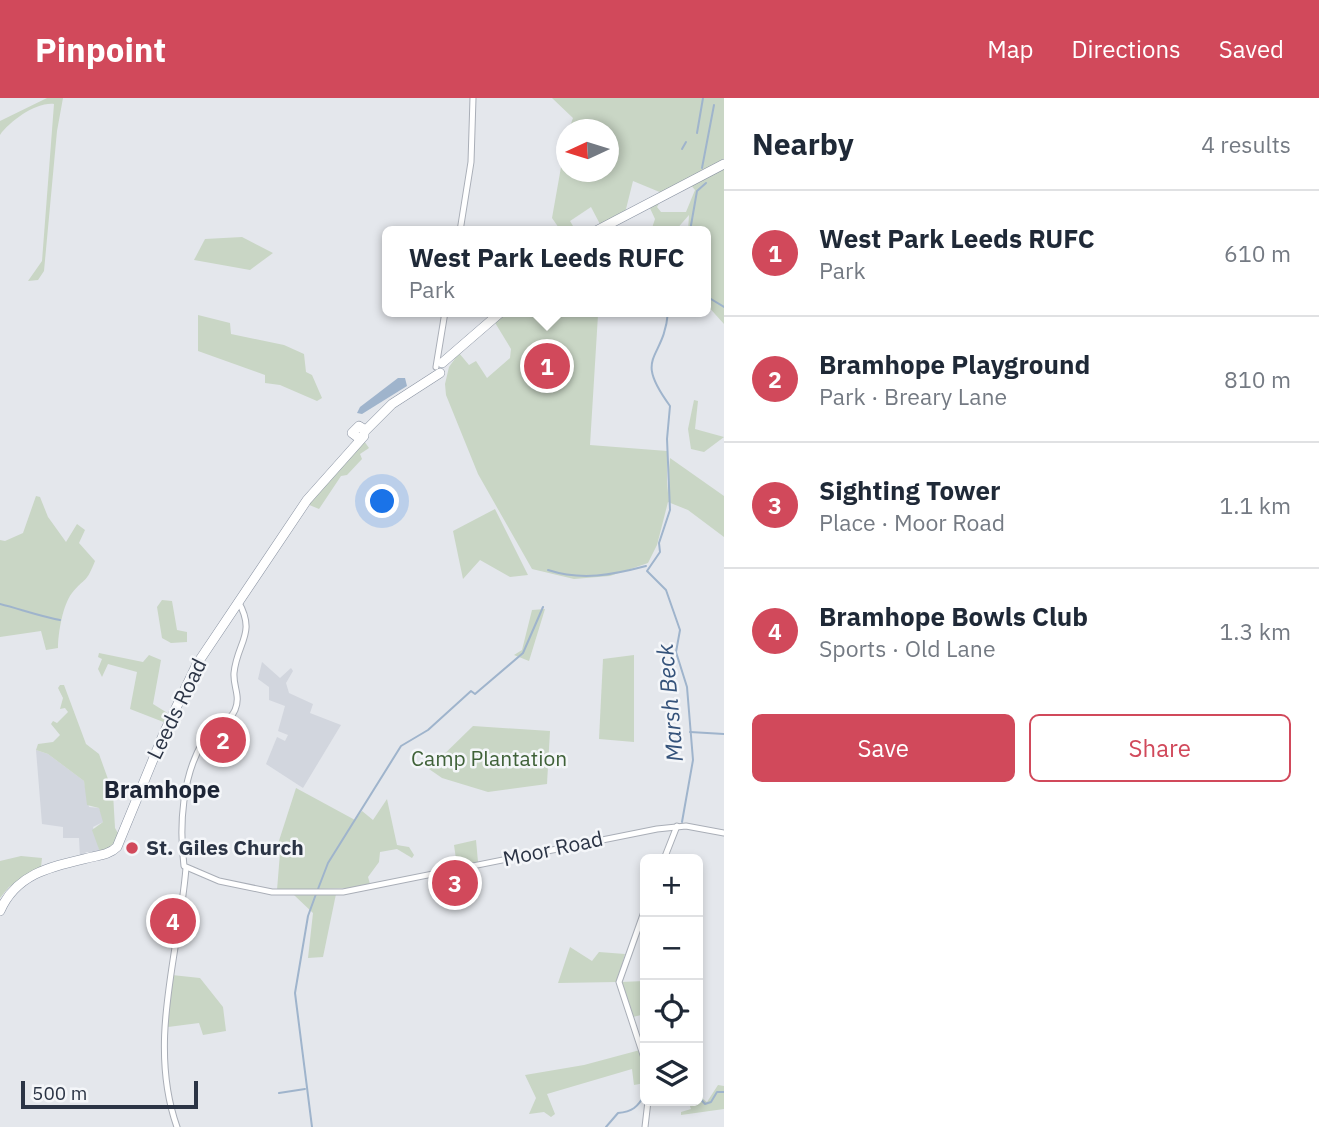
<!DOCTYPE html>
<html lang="en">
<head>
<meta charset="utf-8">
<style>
  body { margin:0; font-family:"IBM Plex Sans",sans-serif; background:#f2f2f3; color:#1f2937 }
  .controls { position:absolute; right:21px; bottom:21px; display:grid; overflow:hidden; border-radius:10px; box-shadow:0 4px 10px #0003 }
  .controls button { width:63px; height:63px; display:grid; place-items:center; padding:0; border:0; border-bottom:2px solid #e0e1e3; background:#fff; color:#1f2937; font:35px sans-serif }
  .compass { position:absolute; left:556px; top:21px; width:63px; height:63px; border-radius:50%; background:#fff; box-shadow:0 4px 10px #0003; rotate:266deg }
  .scale { position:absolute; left:21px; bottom:18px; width:177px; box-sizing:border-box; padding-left:7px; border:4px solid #2b3445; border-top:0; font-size:19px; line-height:24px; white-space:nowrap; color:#2b3445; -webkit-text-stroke:5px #f4f6f9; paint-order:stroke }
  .you { position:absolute; left:383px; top:404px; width:24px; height:24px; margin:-18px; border:5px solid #fff; border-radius:50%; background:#1a73e8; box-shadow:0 0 0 10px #1a73e833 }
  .badge { display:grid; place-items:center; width:46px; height:46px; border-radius:50%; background:#d1495b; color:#fff; font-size:23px; font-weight:700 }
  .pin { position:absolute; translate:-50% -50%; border:4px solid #fff; box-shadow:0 2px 7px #0006 }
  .popup { position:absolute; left:382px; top:128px; width:329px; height:91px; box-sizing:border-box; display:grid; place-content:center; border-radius:10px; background:#fff; filter:drop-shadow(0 2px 5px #0005); font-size:23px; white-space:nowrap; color:#747a83 }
  .popup b { font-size:26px; color:#1f2937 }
  .popup::after { content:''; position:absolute; left:50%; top:100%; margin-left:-14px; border:14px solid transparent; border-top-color:#fff }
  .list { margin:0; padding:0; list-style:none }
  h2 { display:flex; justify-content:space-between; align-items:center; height:91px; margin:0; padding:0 28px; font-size:30px }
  h2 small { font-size:23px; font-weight:400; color:#747a83 }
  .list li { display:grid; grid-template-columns:46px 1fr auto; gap:21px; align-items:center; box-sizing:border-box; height:126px; padding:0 28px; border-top:2px solid #e0e1e3 }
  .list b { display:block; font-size:26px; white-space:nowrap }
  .list p { margin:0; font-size:23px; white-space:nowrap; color:#747a83 }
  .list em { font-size:23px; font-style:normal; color:#747a83 }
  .actions { display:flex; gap:14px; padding:21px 28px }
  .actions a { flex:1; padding:16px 0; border:2px solid #d1495b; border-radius:10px; text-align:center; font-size:24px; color:#d1495b }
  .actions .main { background:#d1495b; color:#fff }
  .icon { flex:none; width:38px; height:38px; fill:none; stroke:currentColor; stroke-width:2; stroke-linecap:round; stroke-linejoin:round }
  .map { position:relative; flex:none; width:724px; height:1029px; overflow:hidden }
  header { display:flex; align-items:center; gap:42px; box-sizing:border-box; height:98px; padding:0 35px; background:#d1495b; color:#fff }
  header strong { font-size:33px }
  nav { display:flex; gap:38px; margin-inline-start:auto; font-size:24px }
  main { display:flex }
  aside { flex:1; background:#fff }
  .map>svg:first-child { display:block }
  .built { fill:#d2d6de }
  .green { fill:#c9d6c5 }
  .water { fill:#9fb4cc }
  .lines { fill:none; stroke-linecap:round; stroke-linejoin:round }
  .stream { stroke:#9fb4cc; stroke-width:2 }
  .secondary-casing { stroke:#a9aeb7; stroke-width:7 }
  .highway-casing { stroke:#8b94a3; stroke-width:10 }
  .secondary { stroke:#fff; stroke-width:5 }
  .highway { stroke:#fff; stroke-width:9 }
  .poi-dot { fill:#d1495b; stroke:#f4f6f9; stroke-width:2.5 }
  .labels { text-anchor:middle; stroke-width:5; stroke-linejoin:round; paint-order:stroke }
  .street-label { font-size:21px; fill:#2b3445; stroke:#f4f6f9 }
  .park-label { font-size:21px; fill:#3f6138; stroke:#f4f6f9 }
  .poi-label { font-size:21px; font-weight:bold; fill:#2b3445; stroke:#f4f6f9; text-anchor:start }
  .water-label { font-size:23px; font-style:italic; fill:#34527a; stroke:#f4f6f9 }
  .quarter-label { font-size:24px; font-weight:bold; fill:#1d2536; stroke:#f4f6f9 }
</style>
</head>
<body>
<header>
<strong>Pinpoint</strong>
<nav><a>Map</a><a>Directions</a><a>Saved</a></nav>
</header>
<main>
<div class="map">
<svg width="724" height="1029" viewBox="0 0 724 1029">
  <rect width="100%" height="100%" fill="#e4e7ec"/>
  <g class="built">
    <polygon points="262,564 280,580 291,570 293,573 286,585 289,595 313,606 310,615 341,627 303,690 266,666 277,639 285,643 288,637 278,633 285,608 269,602 269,589 258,581"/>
    <polygon points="36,652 48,656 84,683 89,709 99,710 103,720 103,724 93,729 100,754 86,754 80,760 79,740 63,740 63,729 42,726"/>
  </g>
  <g class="green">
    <path d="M47 0H63L57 33 44 173 38 182 28 183 42 163 54 6C36 4 10 23 0 37V23Z"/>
    <polygon points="552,0 724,0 724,63 662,95 633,83 625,115 601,128 591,109 570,123 576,133 561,133 552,120 566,41 566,74 608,74 608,32 569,31 573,20"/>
    <polygon points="724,68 724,226 706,206 706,133 688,133 689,117 675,133 651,133 655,121 649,108 661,102 657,109 661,114 686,114 695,92 690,86"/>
    <polygon points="242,139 273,155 250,172 194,162 205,141"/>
    <polygon points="504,214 590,214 598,217 590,347 667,353 667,395 670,360 724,398 724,439 688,412 668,404 657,447 648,465 610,478 574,481 532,471 478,376 446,297 445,286 449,269 459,255 469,267 476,263 487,280 510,260 511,251 494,223"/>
    <polygon points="198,217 230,225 231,236 284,247 304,256 306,274 312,277 322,300 317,303 280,287 265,285 265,277 198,253"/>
    <polygon points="694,302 698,303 695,331 724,339 704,354 691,351 688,331"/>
    <polygon points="364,343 369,350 360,356 362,361 347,377 341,378 319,411 307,406"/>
    <path d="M36 398 40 399 48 419 66 444 77 426 85 432 79 445 95 463C86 486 85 479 72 495 63 506 58 535 58 550L46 552 41 533 0 539V442L5 443 23 435Z"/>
    <polygon points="495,411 528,477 510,479 480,462 463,481 453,433"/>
    <polygon points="162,502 172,503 177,532 187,534 187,544 171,545 162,540 157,509"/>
    <polygon points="545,511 529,563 514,557 522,552 532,512"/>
    <polygon points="99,555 143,564 149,557 161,562 153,606 169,616 166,625 130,611 137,574 108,566 102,579 98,571 102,561 98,559"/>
    <polygon points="634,557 634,644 599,641 603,561"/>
    <polygon points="60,587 64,587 86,646 99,656 113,695 115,730 119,737 114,748 100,754 92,732 103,724 99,710 87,707 84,683 48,656 36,652 38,646 53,644 60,637 51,626 53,623 57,625 68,614 65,610 60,611 63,600 58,590"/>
    <polygon points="222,628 235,640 228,656 205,644"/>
    <polygon points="473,628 550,633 547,686 488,694 442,680 429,671"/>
    <polygon points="296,690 355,722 362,713 373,722 387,701 397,747 409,749 414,757 412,760 397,751 380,754 379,764 368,779 370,786 354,790 277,792 280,755 276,752"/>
    <polygon points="476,742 478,764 457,768 454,747"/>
    <polygon points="21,758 42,760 41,769 9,789 0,800 0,763"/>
    <polygon points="336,796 323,859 308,860 313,815 294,797"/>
    <polygon points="570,849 592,863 599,854 625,856 617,884 558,885"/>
    <polygon points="172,877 200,880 223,909 226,933 203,937 199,925 168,929 166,912"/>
    <polygon points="645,883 645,916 633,919 620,884"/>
    <polygon points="640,952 645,985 634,987 632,971 547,996 555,1016 551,1019 544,1014 529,1016 536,1000 525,977 584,967"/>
    <polygon points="718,987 724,988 724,1011 681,1017 681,1014 691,1011 688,1003 698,1003 698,997 707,1004"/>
  </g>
  <polygon class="water" points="398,280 405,280 407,288 362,316 357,315 360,309"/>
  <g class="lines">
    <g class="stream">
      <polyline points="697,35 703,0"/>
      <polyline points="682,51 686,44"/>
      <polyline points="702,70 714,7"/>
      <polyline points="690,133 697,93 706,85"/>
      <polyline points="706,198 724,209"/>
      <path d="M668 214C664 264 632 256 670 308L667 341 670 412 659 445 660 454 647 473 666 492 680 532 676 554 687 589 693 662 682 724"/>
      <path d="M548 472C582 483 612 477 646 468"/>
      <path d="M0 506C20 511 39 518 60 522"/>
      <polyline points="690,634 724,636"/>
      <polyline points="318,791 328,765 401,648 428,632 471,593 475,596 523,555 543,509"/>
      <polyline points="279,995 305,991"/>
      <polyline points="698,998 705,1006 711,1004 717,994 724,994"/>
      <polyline points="312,1029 295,895 308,818 316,796"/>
      <path d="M606 1029 618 1015C632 1014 638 1009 645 996"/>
    </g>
    <g class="secondary-casing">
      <g id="secondary">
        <polyline points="460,133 471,64 473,0"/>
        <polyline points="436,269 445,214"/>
        <path d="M238 503C257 536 237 544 234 575 233 589 241 598 235 612 230 625 212 629 204 642 182 677 179 728 184 768L219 783 272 794H343L657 731 686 728 724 735"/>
        <polyline points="664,761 677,728"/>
        <polyline points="645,811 619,884 645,963"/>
        <path d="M177 1029C147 944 179 856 186 770"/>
        <polyline points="645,1029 648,1003"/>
      </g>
    </g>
    <g class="highway-casing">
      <g id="highway">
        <polyline points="596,133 724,66"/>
        <polyline points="442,265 501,214"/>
        <polyline points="365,333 392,306 440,275"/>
        <path d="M0 813C17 774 54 768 92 759 101 757 110 756 117 749L164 635 197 566 307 402 364 338V331L359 328 352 335 360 341"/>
      </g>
    </g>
    <use href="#secondary" class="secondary"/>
    <use href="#highway" class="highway"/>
  </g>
  <circle class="poi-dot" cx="132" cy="750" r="7"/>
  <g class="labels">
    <g class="street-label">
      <text transform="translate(177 611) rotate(-64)" y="7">Leeds Road</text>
      <text transform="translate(553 751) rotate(-12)" y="7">Moor Road</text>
    </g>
    <g class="park-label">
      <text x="489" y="668">Camp Plantation</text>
    </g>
    <g class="poi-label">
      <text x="146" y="757">St. Giles Church</text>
    </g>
    <g class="water-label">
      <text transform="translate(670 605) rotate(-95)" y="8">Marsh Beck</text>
    </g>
    <g class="quarter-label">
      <text x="162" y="700">Bramhope</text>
    </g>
  </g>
</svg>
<div class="controls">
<button>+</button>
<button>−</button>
<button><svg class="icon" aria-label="locate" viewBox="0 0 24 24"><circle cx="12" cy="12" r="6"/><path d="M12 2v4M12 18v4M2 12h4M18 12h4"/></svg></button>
<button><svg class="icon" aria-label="layers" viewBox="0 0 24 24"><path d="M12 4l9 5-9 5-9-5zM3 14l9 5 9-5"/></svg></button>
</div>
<svg class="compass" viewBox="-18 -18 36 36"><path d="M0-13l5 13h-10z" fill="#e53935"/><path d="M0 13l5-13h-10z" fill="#747a83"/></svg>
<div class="scale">500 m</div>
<div class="you"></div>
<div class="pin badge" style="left:547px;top:268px">1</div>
<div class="popup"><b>West Park Leeds RUFC</b>Park</div>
<div class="pin badge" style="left:223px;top:642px">2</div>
<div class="pin badge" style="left:455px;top:785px">3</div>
<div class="pin badge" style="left:173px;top:823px">4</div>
</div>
<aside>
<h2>Nearby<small>4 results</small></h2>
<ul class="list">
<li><span class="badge">1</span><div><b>West Park Leeds RUFC</b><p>Park</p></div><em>610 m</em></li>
<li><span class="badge">2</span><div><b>Bramhope Playground</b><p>Park · Breary Lane</p></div><em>810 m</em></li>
<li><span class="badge">3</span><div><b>Sighting Tower</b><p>Place · Moor Road</p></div><em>1.1 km</em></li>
<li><span class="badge">4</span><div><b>Bramhope Bowls Club</b><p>Sports · Old Lane</p></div><em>1.3 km</em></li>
</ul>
<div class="actions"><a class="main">Save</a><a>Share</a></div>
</aside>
</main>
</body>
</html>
